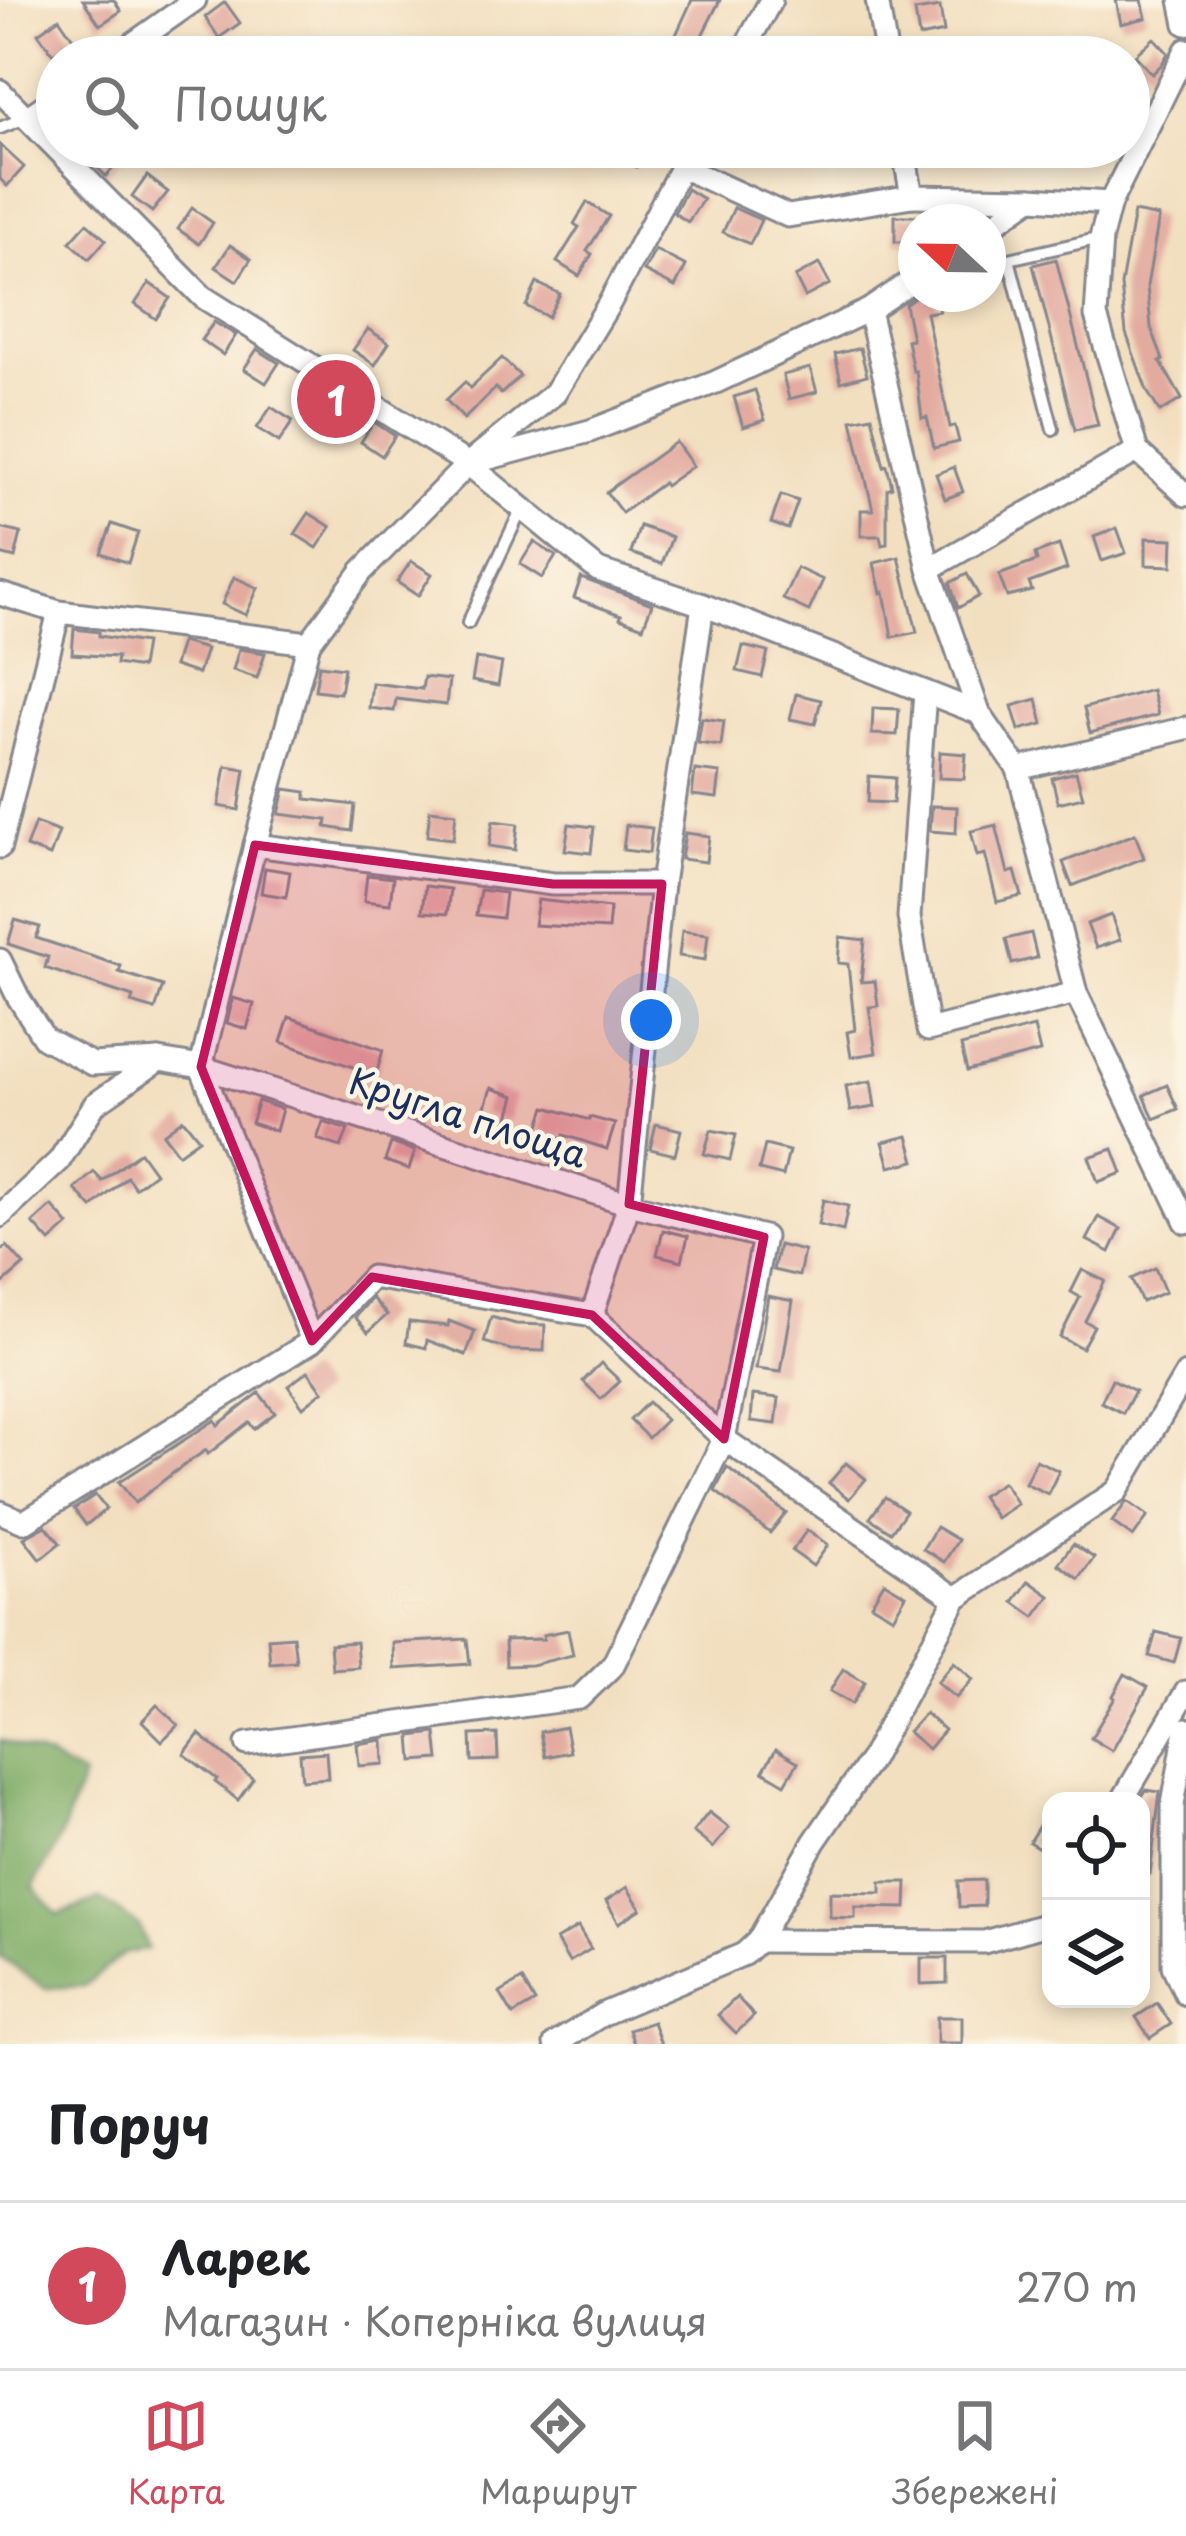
<!DOCTYPE html>
<html lang="uk">
<head>
<meta charset="utf-8">
<style>
  body { margin:0; font-family:"Playpen Sans",sans-serif; background:#f2f2f2; color:#202124 }
  .controls { position:absolute; right:36px; bottom:36px; display:grid; overflow:hidden; border-radius:24px; box-shadow:0 6px 18px #0003 }
  .controls button { width:108px; height:108px; display:grid; place-items:center; padding:0; border:0; border-bottom:3px solid #e0e0e0; background:#fff; color:#202124; font:60px sans-serif }
  .compass { position:absolute; left:898px; top:204px; width:108px; height:108px; border-radius:50%; background:#fff; box-shadow:0 6px 18px #0003; rotate:292deg }
  .you { position:absolute; left:651px; top:1020px; width:42px; height:42px; margin:-30px; border:9px solid #fff; border-radius:50%; background:#1a73e8; box-shadow:0 0 0 18px #1a73e833 }
  .badge { display:grid; place-items:center; width:78px; height:78px; border-radius:50%; background:#d1495b; color:#fff; font-size:39px; font-weight:700 }
  .pin { position:absolute; translate:-50% -50%; border:6px solid #fff; box-shadow:0 3px 12px #0006 }
  .list { margin:0; padding:0; list-style:none }
  h2 { display:flex; justify-content:space-between; align-items:center; height:156px; margin:0; padding:0 48px; font-size:51px }
  h2 small { font-size:39px; font-weight:400; color:#757577 }
  .list li { display:grid; grid-template-columns:78px 1fr auto; gap:36px; align-items:center; box-sizing:border-box; height:168px; padding:0 48px; border-top:3px solid #e0e0e0 }
  .list b { display:block; font-size:45px; white-space:nowrap }
  .list p { margin:0; font-size:39px; white-space:nowrap; color:#757577 }
  .list em { font-size:39px; font-style:normal; color:#757577 }
  .icon { flex:none; width:66px; height:66px; fill:none; stroke:currentColor; stroke-width:2; stroke-linecap:round; stroke-linejoin:round }
  .map { position:relative; flex:none; width:1186px; height:2044px; overflow:hidden }
  .search { position:absolute; background:#fff; box-shadow:0 6px 18px #0003; left:36px; right:36px; top:36px; height:132px; display:flex; align-items:center; gap:30px; box-sizing:border-box; padding:0 42px; border-radius:66px; color:#757577; font-size:45px }
  .sheet { height:324px; background:#fff }
  nav { display:flex; justify-content:space-around; align-items:center; box-sizing:border-box; height:168px; border-top:3px solid #e0e0e0; background:#fff; font-size:33px; color:#757577 }
  nav a { display:grid; justify-items:center; gap:6px }
  nav .on { color:#d1495b }
  .map>svg:first-child { display:block }
  .forest { fill:#7eac66; stroke:#4c6e62; stroke-width:3 }
  .building { fill:#e3aba0 }
  .lines { fill:none; stroke-linecap:round; stroke-linejoin:round }
  .lane-casing { stroke:#86878e; stroke-width:16 }
  .street-casing { stroke:#86878e; stroke-width:27 }
  .lane { stroke:#fff; stroke-width:10 }
  .street { stroke:#fff; stroke-width:21 }
  .marked { fill:#c2185b; fill-opacity:0.2; stroke:#c2185b; stroke-width:9; stroke-linejoin:round }
  .labels { text-anchor:middle; stroke-width:9; stroke-linejoin:round; paint-order:stroke }
  .street-label { font-size:36px; fill:#1b2f5e; stroke:#fcf5e5 }
</style>
</head>
<body>
<div class="map">
<svg width="1186" height="2044" viewBox="0 0 1186 2044">
  <rect width="100%" height="100%" fill="#fcf5e5"/>
  <filter id="ink" filterUnits="userSpaceOnUse"><feTurbulence type="fractalNoise" baseFrequency=".00833" numOctaves="2"/><feDisplacementMap in="SourceGraphic" scale="24" xChannelSelector="R" yChannelSelector="G"/><feConvolveMatrix kernelMatrix="1 2 1 2 8 2 1 2 1" color-interpolation-filters="sRGB"/></filter>
  <filter id="wash" filterUnits="userSpaceOnUse"><feTurbulence type="fractalNoise" baseFrequency=".004" numOctaves="4" result="noise"/><feDisplacementMap in="SourceGraphic" scale="48" xChannelSelector="R" yChannelSelector="G"/><feGaussianBlur stdDeviation="2.7" result="paint"/><feColorMatrix in="noise" values="0 0 0 0 0 0 0 0 0 0 0 0 0 0 0 0 0 1.4 0 .05"/><feComposite in="paint" operator="in"/></filter>
  <g filter="url(#wash)">
    <rect width="100%" height="100%" fill="#f2dfbf"/>
    <polygon class="forest" points="0,1740 47,1757 83,1777 58,1843 33,1887 58,1915 100,1899 139,1926 148,1949 124,1953 84,1986 45,1988 0,1957"/>
    <g id="blocks">
      <g class="building">
        <polygon points="83,0 114,0 121,11 100,25"/>
        <polygon points="692,0 720,0 691,57 666,57"/>
        <polygon points="1116,0 1142,0 1146,18 1121,24"/>
        <polygon points="225,2 240,23 219,38 205,17"/>
        <polygon points="940,7 944,32 919,37 915,11"/>
        <polygon points="59,18 74,40 53,54 38,33"/>
        <polygon points="1154,38 1168,53 1162,64 1152,74 1135,55"/>
        <polygon points="0,145 24,167 7,186 0,179"/>
        <polygon points="76,147 113,147 123,157 106,176"/>
        <polygon points="594,147 645,147 636,167"/>
        <polygon points="147,176 168,192 152,212 132,197"/>
        <polygon points="687,189 703,199 688,222 674,213"/>
        <polygon points="587,202 609,216 587,251 592,254 579,276 557,262 579,227 574,224"/>
        <polygon points="192,208 213,223 199,244 178,229"/>
        <polygon points="734,208 761,220 750,244 723,232"/>
        <polygon points="1134,212 1159,217 1147,286 1151,327 1163,360 1160,361 1182,399 1160,412 1147,391 1126,333 1121,285"/>
        <rect x="895" y="216" width="21" height="26"/>
        <polygon points="87,223 106,240 89,259 70,242"/>
        <polygon points="230,245 251,259 237,281 216,267"/>
        <polygon points="655,250 686,266 675,287 644,271"/>
        <polygon points="1056,259 1098,425 1075,430 1033,265"/>
        <polygon points="819,264 830,284 805,297 795,277"/>
        <polygon points="149,283 170,298 156,319 135,304"/>
        <polygon points="537,283 560,294 548,317 526,306"/>
        <polygon points="936,294 939,311 926,313 950,427 955,426 959,442 934,448 927,417 922,418 916,371 913,371 907,340 912,339 905,304 917,295"/>
        <polygon points="214,322 236,335 223,355 201,340"/>
        <polygon points="368,329 389,343 375,365 353,350"/>
        <polygon points="860,348 867,375 841,382 835,354"/>
        <polygon points="257,349 279,363 266,383 244,369"/>
        <polygon points="502,358 520,376 501,394 496,388 464,419 446,400 465,382 470,388"/>
        <polygon points="810,368 817,392 789,399 783,375"/>
        <polygon points="755,390 765,420 743,427 734,397"/>
        <polygon points="271,407 293,421 279,442 257,428"/>
        <polygon points="872,416 884,466 887,465 892,487 887,489 887,544 882,545 880,536 861,536 861,510 873,510 852,420"/>
        <polygon points="374,422 395,436 382,456 361,442"/>
        <polygon points="676,442 693,466 665,486 663,483 622,513 606,492"/>
        <polygon points="954,467 963,492 945,499 936,474"/>
        <polygon points="781,495 798,501 788,529 771,523"/>
        <polygon points="309,513 331,527 317,548 295,534"/>
        <polygon points="112,524 138,533 128,563 101,553"/>
        <polygon points="640,526 672,537 662,564 631,553"/>
        <polygon points="0,528 21,533 15,558 0,554"/>
        <polygon points="1117,528 1126,553 1102,561 1094,537"/>
        <polygon points="1146,538 1173,539 1172,566 1146,565"/>
        <polygon points="534,542 556,556 542,578 520,564"/>
        <polygon points="1059,545 1067,569 1029,583 1032,591 1007,597 999,575 1037,561 1035,554"/>
        <polygon points="899,557 917,632 892,637 884,592 881,593 874,563"/>
        <polygon points="411,561 432,574 418,596 397,582"/>
        <polygon points="797,568 823,580 809,611 783,599"/>
        <polygon points="967,574 979,596 958,608 950,583"/>
        <polygon points="234,577 258,588 246,615 222,604"/>
        <polygon points="581,578 652,604 643,627 620,618 621,615 574,598"/>
        <polygon points="74,629 99,632 99,636 145,643 141,668 116,664 117,657 72,654"/>
        <polygon points="181,642 206,649 198,674 174,666"/>
        <polygon points="743,646 768,652 762,677 737,671"/>
        <polygon points="239,649 265,653 257,678 233,670"/>
        <polygon points="476,658 502,663 498,686 472,681"/>
        <polygon points="319,665 344,668 340,693 315,690"/>
        <polygon points="424,677 449,680 446,705 396,699 394,711 369,708 372,683 422,689"/>
        <polygon points="1152,690 1158,715 1090,733 1084,708"/>
        <polygon points="796,694 821,700 815,724 790,719"/>
        <polygon points="1037,699 1043,724 1019,730 1012,706"/>
        <polygon points="873,708 899,709 897,735 872,734"/>
        <polygon points="702,718 724,721 721,746 698,743"/>
        <polygon points="940,752 966,754 964,779 939,778"/>
        <polygon points="226,766 245,769 239,810 219,806"/>
        <polygon points="695,770 720,773 717,798 692,795"/>
        <polygon points="1076,772 1083,797 1058,803 1052,778"/>
        <polygon points="869,776 895,778 893,803 868,802"/>
        <polygon points="285,789 306,792 306,799 355,805 352,831 326,827 327,820 279,814"/>
        <polygon points="932,806 957,807 956,833 930,831"/>
        <polygon points="430,810 456,813 453,839 427,836"/>
        <polygon points="493,821 518,824 515,850 489,846"/>
        <polygon points="35,823 59,832 50,856 26,847"/>
        <polygon points="569,824 594,827 591,853 565,850"/>
        <polygon points="626,825 652,828 649,853 623,850"/>
        <polygon points="996,825 1008,873 1015,871 1022,896 997,902 985,854 977,856 971,831"/>
        <polygon points="685,833 709,836 706,862 681,859"/>
        <polygon points="1135,834 1144,858 1072,886 1063,862"/>
        <polygon points="265,868 290,872 286,897 261,893"/>
        <polygon points="367,875 393,878 390,904 364,901"/>
        <polygon points="425,886 450,889 447,914 422,912"/>
        <polygon points="480,890 505,893 502,918 476,915"/>
        <polygon points="538,900 610,908 608,929 534,925"/>
        <polygon points="1111,915 1120,940 1096,948 1087,924"/>
        <polygon points="15,920 40,927 36,938 121,966 119,972 163,986 155,1010 131,1003 133,997 45,968 48,957 8,944"/>
        <polygon points="682,931 708,934 705,960 679,956"/>
        <polygon points="1031,933 1037,958 1012,964 1006,939"/>
        <polygon points="840,937 865,940 861,982 875,981 878,1006 869,1007 876,1053 851,1057 847,1032 855,1030 848,964 838,963"/>
        <polygon points="233,998 254,1004 247,1029 227,1023"/>
        <polygon points="289,1017 383,1050 376,1075 281,1042"/>
        <polygon points="1034,1027 1040,1052 967,1071 961,1046"/>
        <polygon points="871,1081 875,1107 850,1111 846,1086"/>
        <polygon points="1167,1085 1178,1109 1154,1119 1144,1095"/>
        <polygon points="491,1088 515,1096 508,1121 483,1113"/>
        <polygon points="258,1101 282,1109 276,1131 251,1123"/>
        <polygon points="546,1107 589,1120 590,1117 615,1124 607,1149 564,1135 563,1139 538,1131"/>
        <polygon points="183,1119 199,1139 178,1154 163,1134"/>
        <polygon points="323,1122 348,1130 341,1147 317,1139"/>
        <polygon points="656,1124 681,1130 675,1155 650,1149"/>
        <polygon points="711,1130 736,1135 730,1160 704,1154"/>
        <polygon points="908,1136 915,1161 890,1167 883,1142"/>
        <polygon points="391,1143 415,1151 409,1169 385,1161"/>
        <polygon points="765,1145 789,1151 783,1176 759,1170"/>
        <polygon points="1113,1149 1122,1173 1098,1182 1089,1157"/>
        <polygon points="140,1152 155,1173 135,1188 127,1177 92,1208 75,1189 94,1172 102,1181"/>
        <polygon points="823,1200 848,1206 843,1231 818,1225"/>
        <polygon points="52,1206 69,1225 50,1242 33,1223"/>
        <polygon points="1099,1217 1121,1229 1110,1252 1087,1240"/>
        <polygon points="663,1230 688,1236 682,1261 657,1255"/>
        <polygon points="779,1245 804,1251 799,1276 773,1270"/>
        <polygon points="7,1246 24,1265 0,1286 0,1252"/>
        <polygon points="1155,1268 1165,1292 1142,1302 1131,1279"/>
        <polygon points="1082,1270 1105,1281 1085,1321 1094,1326 1082,1348 1060,1337 1080,1297 1071,1292"/>
        <polygon points="768,1296 793,1301 781,1372 756,1369"/>
        <polygon points="372,1298 387,1315 368,1332 355,1317"/>
        <polygon points="491,1317 516,1324 545,1325 544,1351 511,1350 484,1342"/>
        <polygon points="449,1321 475,1331 466,1355 427,1340 426,1348 406,1343 409,1322 448,1326"/>
        <polygon points="601,1363 620,1381 601,1399 583,1381"/>
        <polygon points="308,1371 323,1391 303,1407 288,1386"/>
        <polygon points="1112,1379 1135,1391 1123,1413 1101,1402"/>
        <polygon points="259,1393 275,1413 254,1429 249,1422 208,1454 206,1450 173,1473 135,1503 119,1482 215,1420 218,1425"/>
        <polygon points="753,1395 779,1398 776,1424 751,1421"/>
        <polygon points="648,1402 666,1420 648,1438 630,1420"/>
        <polygon points="1036,1460 1059,1471 1048,1494 1025,1483"/>
        <polygon points="846,1463 866,1479 849,1499 829,1483"/>
        <polygon points="727,1467 786,1513 770,1533 715,1491"/>
        <polygon points="1003,1482 1017,1504 996,1518 981,1496"/>
        <polygon points="95,1495 106,1509 86,1525 74,1509"/>
        <polygon points="885,1497 906,1511 891,1532 870,1518"/>
        <polygon points="1127,1501 1148,1516 1133,1537 1112,1522"/>
        <polygon points="46,1526 60,1543 40,1559 24,1538"/>
        <polygon points="936,1527 958,1540 944,1562 923,1549"/>
        <polygon points="807,1530 828,1545 813,1566 792,1551"/>
        <polygon points="1073,1544 1094,1558 1079,1579 1058,1564"/>
        <polygon points="1029,1581 1050,1596 1035,1617 1014,1602"/>
        <polygon points="884,1582 906,1595 893,1617 871,1604"/>
        <polygon points="568,1630 573,1655 531,1665 506,1666 505,1640 544,1639 543,1635"/>
        <polygon points="1156,1632 1181,1638 1174,1663 1149,1656"/>
        <polygon points="293,1636 296,1661 270,1663 268,1638"/>
        <polygon points="467,1639 470,1664 394,1669 393,1643"/>
        <polygon points="356,1642 358,1667 332,1669 330,1644"/>
        <polygon points="954,1662 973,1679 956,1698 937,1682"/>
        <polygon points="843,1669 865,1682 852,1704 830,1691"/>
        <polygon points="1125,1674 1148,1687 1112,1751 1091,1738 1115,1698 1113,1696"/>
        <polygon points="157,1705 178,1725 162,1741 142,1721"/>
        <polygon points="925,1713 944,1730 928,1749 908,1732"/>
        <polygon points="565,1727 570,1752 545,1757 540,1732"/>
        <polygon points="436,1733 439,1759 413,1761 411,1736"/>
        <polygon points="199,1734 253,1779 238,1800 215,1782 217,1779 184,1754"/>
        <polygon points="497,1734 498,1760 472,1761 471,1735"/>
        <polygon points="383,1740 384,1764 359,1766 357,1744"/>
        <polygon points="776,1749 798,1762 785,1784 763,1771"/>
        <polygon points="326,1752 328,1778 302,1780 300,1754"/>
        <polygon points="1146,1790 1160,1792 1150,1874 1141,1874 1141,1798"/>
        <polygon points="1051,1806 1051,1855 1029,1842"/>
        <polygon points="709,1812 729,1828 713,1848 693,1832"/>
        <polygon points="984,1880 984,1906 959,1907 958,1881"/>
        <polygon points="881,1882 907,1882 906,1908 855,1907 855,1918 830,1917 830,1892 881,1893"/>
        <polygon points="627,1887 641,1909 619,1923 606,1901"/>
        <polygon points="578,1927 591,1949 569,1962 556,1940"/>
        <polygon points="921,1958 947,1958 947,1983 921,1984"/>
        <polygon points="522,1980 535,2002 513,2015 500,1993"/>
        <polygon points="737,1997 754,2016 736,2033 718,2015"/>
        <polygon points="1157,2003 1171,2024 1150,2038 1136,2017"/>
        <rect x="937" y="2017" width="25" height="26"/>
        <polygon points="653,2022 661,2044 634,2044 629,2030"/>
      </g>
    </g>
  </g>
  <g filter="url(#ink)">
    <use href="#blocks" fill-opacity="0" stroke="#86878e" stroke-width="3"/>
    <g class="lines">
      <g class="lane-casing">
        <g id="lane">
          <polyline points="0,128 25,118"/>
          <polyline points="1053,429 1009,259 1101,238"/>
          <polyline points="468,623 522,508"/>
        </g>
      </g>
      <g class="street-casing">
        <g id="street">
          <polyline points="877,0 887,57"/>
          <polyline points="1181,0 1186,24"/>
          <polyline points="1186,50 1110,203 1101,238 1096,316 1137,451 1186,495"/>
          <polyline points="114,57 195,0"/>
          <polyline points="740,57 771,0"/>
          <polyline points="0,91 203,297 468,464 598,570 703,605 979,713 1018,769 1076,993 1186,1222"/>
          <polyline points="28,117 57,97"/>
          <polyline points="903,147 912,196 1031,198 1110,203"/>
          <polyline points="681,167 788,216 912,196"/>
          <polyline points="988,228 1031,198"/>
          <polyline points="869,310 929,569 979,713"/>
          <polyline points="475,462 590,431 716,382 869,310 916,278"/>
          <polyline points="929,569 1137,451"/>
          <polyline points="0,594 59,612 309,643"/>
          <polyline points="925,692 909,917 928,1030 1076,993"/>
          <polyline points="1018,769 1186,728"/>
          <polyline points="255,845 553,884 662,884"/>
          <polyline points="0,847 59,612"/>
          <polyline points="0,960 18,997 44,1038 92,1064 159,1060 201,1067 629,1204 764,1237 724,1439 613,1665 579,1698 247,1744"/>
          <polyline points="0,1216 59,1161 95,1104 159,1060"/>
          <polyline points="592,1315 629,1204 662,884 703,605"/>
          <polyline points="312,1341 201,1067 255,845 309,643 362,571 468,464 555,393 609,304 692,147"/>
          <polyline points="0,1512 24,1522 312,1341 372,1277 592,1315 724,1439 956,1598"/>
          <polyline points="1186,1729 1173,1805 1173,1966 1186,1994"/>
          <polyline points="1122,1801 1186,1692"/>
          <polyline points="758,1941 984,1942 1051,1923"/>
          <polyline points="555,2044 603,2014 744,1954 758,1941 814,1842 871,1759 956,1598 1117,1491 1186,1374"/>
        </g>
      </g>
      <use href="#lane" class="lane"/>
      <use href="#street" class="street"/>
    </g>
  </g>
  <path class="marked" d="M255 845 553 884H662L629 1204 764 1237 724 1439 592 1315 372 1277 312 1341 201 1067Z"/>
  <g class="labels">
    <g class="street-label">
      <text transform="translate(468 1118) rotate(18)" y="13">Кругла площа</text>
    </g>
  </g>
</svg>
<div class="controls">
<button><svg class="icon" aria-label="locate" viewBox="0 0 24 24"><circle cx="12" cy="12" r="6"/><path d="M12 2v4M12 18v4M2 12h4M18 12h4"/></svg></button>
<button><svg class="icon" aria-label="layers" viewBox="0 0 24 24"><path d="M12 4l9 5-9 5-9-5zM3 14l9 5 9-5"/></svg></button>
</div>
<svg class="compass" viewBox="-18 -18 36 36"><path d="M0-13l5 13h-10z" fill="#e53935"/><path d="M0 13l5-13h-10z" fill="#757577"/></svg>
<div class="you"></div>
<div class="pin badge" style="left:336px;top:399px">1</div>
<div class="search"><svg class="icon" aria-label="search" viewBox="0 0 24 24"><circle cx="10" cy="10" r="6"/><path d="M15 15l6 6"/></svg>Пошук</div>
</div>
<section class="sheet">
<h2>Поруч<small></small></h2>
<ul class="list">
<li><span class="badge">1</span><div><b>Ларек</b><p>Магазин · Коперніка вулиця</p></div><em>270 m</em></li>
</ul>
</section>
<nav>
<a class="on"><svg class="icon" aria-label="map" viewBox="0 0 24 24"><path d="M3 6l6-2 6 2 6-2v14l-6 2-6-2-6 2zM9 4v14M15 6v14"/></svg>Карта</a>
<a><svg class="icon" aria-label="directions" viewBox="0 0 24 24"><path d="M12 3l9 9-9 9-9-9zM9 14v-3h6M13 9l2 2-2 2"/></svg>Маршрут</a>
<a><svg class="icon" aria-label="saved" viewBox="0 0 24 24"><path d="M7 4h10v16l-5-4-5 4z"/></svg>Збережені</a>
</nav>
</body>
</html>
